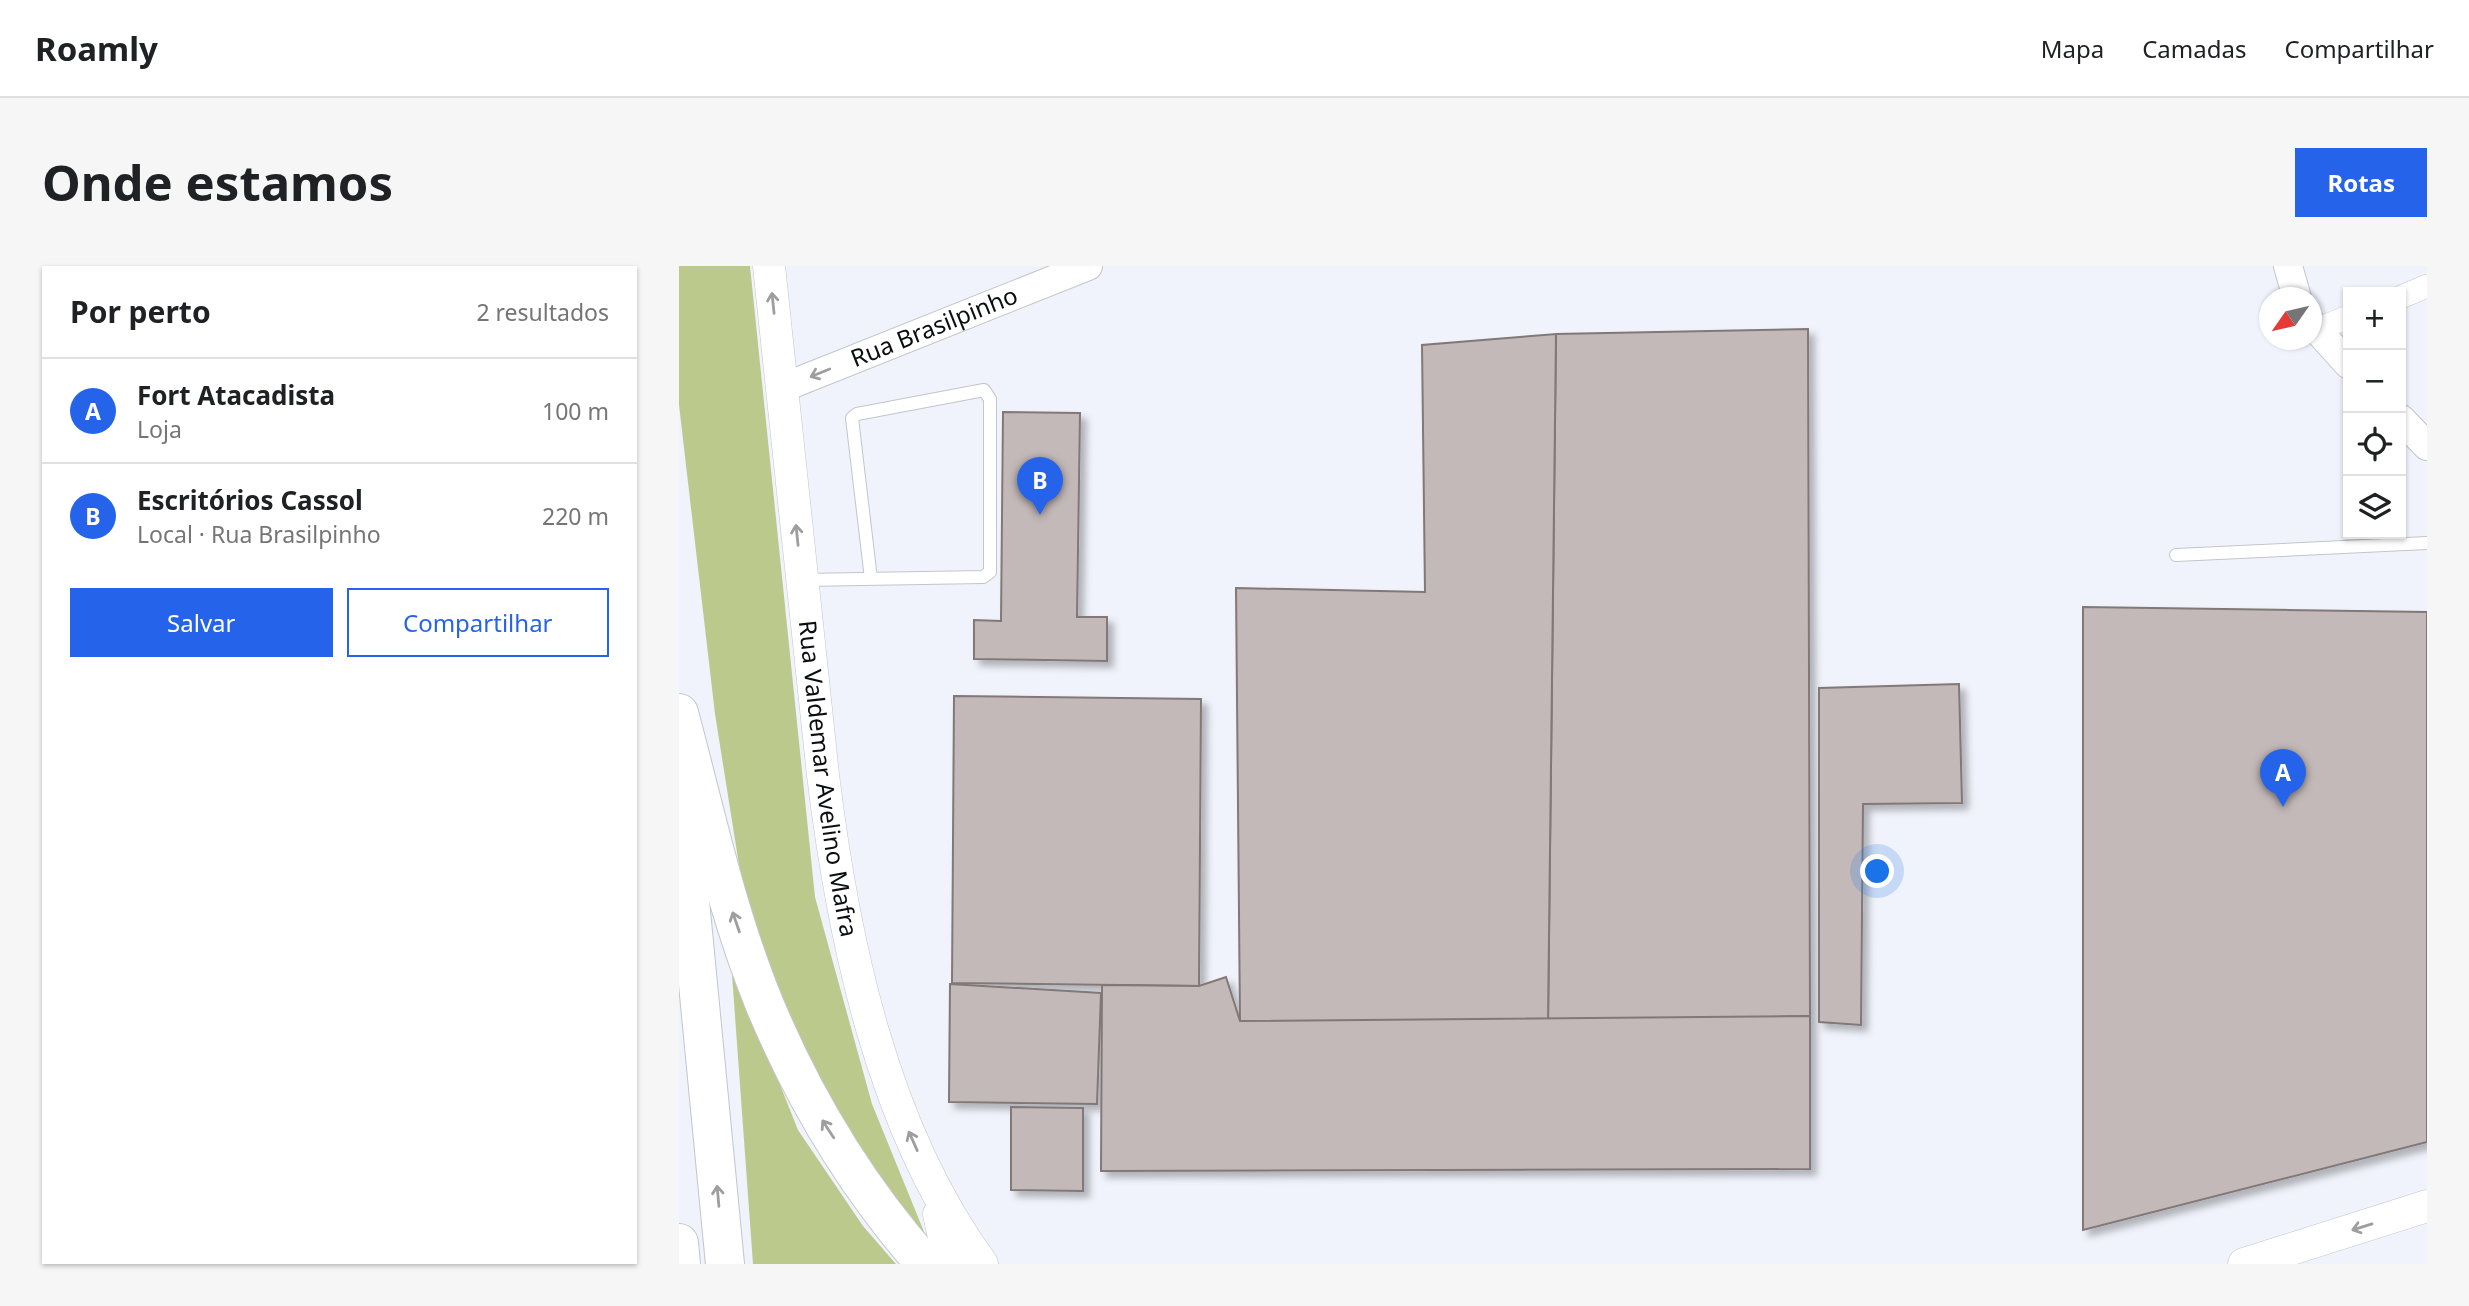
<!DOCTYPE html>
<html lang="pt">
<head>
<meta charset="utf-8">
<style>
  body { margin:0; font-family:"Noto Sans",sans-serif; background:#f6f6f6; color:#202124 }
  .controls { position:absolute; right:21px; top:21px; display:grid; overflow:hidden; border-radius:0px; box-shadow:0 2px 5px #0004 }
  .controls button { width:63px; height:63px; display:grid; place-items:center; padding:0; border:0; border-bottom:2px solid #e0e0e0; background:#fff; color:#202124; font:35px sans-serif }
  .compass { position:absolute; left:1580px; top:21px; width:63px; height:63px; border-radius:50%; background:#fff; box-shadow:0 2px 5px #0004; rotate:236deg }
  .you { position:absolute; left:1199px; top:606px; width:24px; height:24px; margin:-18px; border:5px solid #fff; border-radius:50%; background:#1a73e8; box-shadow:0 0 0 10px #1a73e833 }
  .badge { display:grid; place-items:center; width:46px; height:46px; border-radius:50%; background:#2563eb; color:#fff; font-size:23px; font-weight:700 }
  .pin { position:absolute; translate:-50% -58px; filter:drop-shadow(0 2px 4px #0008) }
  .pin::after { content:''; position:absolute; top:37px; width:24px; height:21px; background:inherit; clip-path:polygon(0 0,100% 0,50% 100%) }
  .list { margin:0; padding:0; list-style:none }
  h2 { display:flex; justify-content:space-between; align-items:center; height:91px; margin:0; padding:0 28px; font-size:30px }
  h2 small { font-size:23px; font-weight:400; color:#757577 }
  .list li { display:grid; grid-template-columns:46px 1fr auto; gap:21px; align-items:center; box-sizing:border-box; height:105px; padding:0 28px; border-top:2px solid #e0e0e0 }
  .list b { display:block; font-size:26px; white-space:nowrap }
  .list p { margin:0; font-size:23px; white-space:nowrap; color:#757577 }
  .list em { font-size:23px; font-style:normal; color:#757577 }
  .actions { display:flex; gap:14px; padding:21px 28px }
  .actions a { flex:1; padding:16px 0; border:2px solid #2563eb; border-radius:0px; text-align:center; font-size:24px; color:#2563eb }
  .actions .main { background:#2563eb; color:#fff }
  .icon { flex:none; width:38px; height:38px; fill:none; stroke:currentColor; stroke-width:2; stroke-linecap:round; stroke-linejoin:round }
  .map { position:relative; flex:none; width:1748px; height:998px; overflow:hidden; border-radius:0px }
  header { display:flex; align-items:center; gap:42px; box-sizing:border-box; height:98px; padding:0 35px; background:#fff; border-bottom:2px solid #e0e0e0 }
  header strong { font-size:33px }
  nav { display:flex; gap:38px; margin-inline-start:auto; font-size:24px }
  .intro { display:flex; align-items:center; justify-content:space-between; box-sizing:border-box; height:168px; padding:0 42px }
  h1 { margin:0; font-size:49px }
  .button { padding:18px 32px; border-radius:0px; background:#2563eb; color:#fff; font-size:24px; font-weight:700 }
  main { display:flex; gap:42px; padding:0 42px }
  aside { flex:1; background:#fff; border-radius:0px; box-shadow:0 2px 5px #0004 }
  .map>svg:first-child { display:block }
  .green { fill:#bbca8c }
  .building { fill:#c3b9b8; stroke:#817877; stroke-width:2; filter:url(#shadow) }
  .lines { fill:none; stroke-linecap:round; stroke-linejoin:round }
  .service-casing { stroke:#c2c5cc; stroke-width:14 }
  .minor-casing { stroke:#c2c5cc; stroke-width:24 }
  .tertiary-casing { stroke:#c2c5cc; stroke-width:30 }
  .secondary-casing { stroke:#c2c5cc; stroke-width:33 }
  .motorway-casing { stroke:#c2c5cc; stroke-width:40 }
  .service { stroke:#fff; stroke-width:12 }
  .minor { stroke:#fff; stroke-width:23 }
  .tertiary { stroke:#fff; stroke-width:28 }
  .secondary { stroke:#fff; stroke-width:32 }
  .motorway { stroke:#fff; stroke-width:38 }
  .oneway { stroke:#9e9e9f }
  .labels { text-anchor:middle; stroke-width:6; stroke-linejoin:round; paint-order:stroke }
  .street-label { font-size:24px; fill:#0c0d10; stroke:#f0f3fb }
</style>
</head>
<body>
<header>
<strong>Roamly</strong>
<nav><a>Mapa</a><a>Camadas</a><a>Compartilhar</a></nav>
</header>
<div class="intro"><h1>Onde estamos</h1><a class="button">Rotas</a></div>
<main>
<aside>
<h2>Por perto<small>2 resultados</small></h2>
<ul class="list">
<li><span class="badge">A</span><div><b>Fort Atacadista</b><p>Loja</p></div><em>100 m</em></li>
<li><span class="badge">B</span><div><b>Escritórios Cassol</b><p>Local · Rua Brasilpinho</p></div><em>220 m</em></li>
</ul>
<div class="actions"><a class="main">Salvar</a><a>Compartilhar</a></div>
</aside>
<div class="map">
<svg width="1748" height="998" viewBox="0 0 1748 998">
  <defs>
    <filter id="shadow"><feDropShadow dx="6" dy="6" stdDeviation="3.5" flood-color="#0004"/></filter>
  </defs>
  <rect width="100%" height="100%" fill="#f0f3fb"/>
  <g class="green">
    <polygon points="0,0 71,0 136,631 193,838 250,978 166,873 122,790 64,624 36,448 0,139"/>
    <polygon points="52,695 119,864 184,960 217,998 74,998"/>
  </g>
  <g class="building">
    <polygon points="1129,63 1131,750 869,757 877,68"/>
    <polygon points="877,68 869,757 561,755 557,322 746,326 743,79"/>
    <polygon points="324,146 401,147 398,351 428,351 428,395 295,393 295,354 322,355"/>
    <polygon points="1404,341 1748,346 1748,876 1404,964"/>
    <polygon points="1280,418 1283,537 1184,538 1182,759 1140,756 1140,422"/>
    <polygon points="275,430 522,433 520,720 273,717"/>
    <polygon points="547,711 561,755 1131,750 1131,903 422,905 423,719 520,720"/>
    <polygon points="271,718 422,727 418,838 270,836"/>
    <polygon points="332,841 404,842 404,925 332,924"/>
  </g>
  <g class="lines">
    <g class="service-casing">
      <g id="service">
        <polyline points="1497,289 1748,277"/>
        <polyline points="123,314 304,311 311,306 311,133 305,124 178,148 173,152 192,313"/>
      </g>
    </g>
    <g class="minor-casing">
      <g id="minor">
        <polyline points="1722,31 1748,20"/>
        <polyline points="1637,64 1669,51"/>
      </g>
    </g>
    <g class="tertiary-casing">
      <g id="tertiary">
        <polyline points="1609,0 1618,32"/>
        <polyline points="1632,57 1669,98"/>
        <path id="s1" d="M103 122 409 0"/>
        <polyline points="1722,153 1748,180"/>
      </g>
    </g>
    <g class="secondary-casing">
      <g id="secondary">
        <path id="s2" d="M90 0 144 509C164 673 203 862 303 998"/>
        <polyline points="260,948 271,998"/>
        <polyline points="1565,998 1748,940"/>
      </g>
    </g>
    <g class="motorway-casing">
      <g id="motorway">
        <path d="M0 447C26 544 47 644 85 737 124 831 178 921 246 998"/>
        <polyline points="0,521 46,998"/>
        <polyline points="0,977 2,998"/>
      </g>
    </g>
    <use href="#service" class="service"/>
    <use href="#minor" class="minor"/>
    <use href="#tertiary" class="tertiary"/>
    <use href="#secondary" class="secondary"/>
    <use href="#motorway" class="motorway"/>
  </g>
  <defs><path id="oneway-shaft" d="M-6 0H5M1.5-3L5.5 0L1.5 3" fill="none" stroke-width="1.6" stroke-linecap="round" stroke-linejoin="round" transform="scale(1.75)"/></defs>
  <g class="oneway">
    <use href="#oneway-shaft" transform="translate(94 37) rotate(-96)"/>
    <use href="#oneway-shaft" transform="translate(141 107) rotate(158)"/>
    <use href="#oneway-shaft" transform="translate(118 269) rotate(-96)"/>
    <use href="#oneway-shaft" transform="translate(57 656) rotate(-109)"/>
    <use href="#oneway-shaft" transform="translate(149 863) rotate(-123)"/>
    <use href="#oneway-shaft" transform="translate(234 875) rotate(-114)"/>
    <use href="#oneway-shaft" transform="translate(39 930) rotate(-95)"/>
    <use href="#oneway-shaft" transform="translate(1683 961) rotate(163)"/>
  </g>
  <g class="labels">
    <g class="street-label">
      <text dy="8" stroke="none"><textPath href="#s1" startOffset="164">Rua Brasilpinho</textPath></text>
      <text dy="8" stroke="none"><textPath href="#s2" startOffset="516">Rua Valdemar Avelino Mafra</textPath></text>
    </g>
  </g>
</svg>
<div class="controls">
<button>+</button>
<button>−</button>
<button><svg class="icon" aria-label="locate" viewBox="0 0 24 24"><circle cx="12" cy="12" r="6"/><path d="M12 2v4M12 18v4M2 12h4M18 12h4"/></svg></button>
<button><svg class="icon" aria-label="layers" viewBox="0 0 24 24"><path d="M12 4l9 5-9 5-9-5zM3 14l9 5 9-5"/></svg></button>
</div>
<svg class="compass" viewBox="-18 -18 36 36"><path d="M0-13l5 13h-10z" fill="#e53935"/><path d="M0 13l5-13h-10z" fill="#757577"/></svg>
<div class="you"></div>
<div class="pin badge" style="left:1604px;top:541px">A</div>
<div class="pin badge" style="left:361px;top:249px">B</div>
</div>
</main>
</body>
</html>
